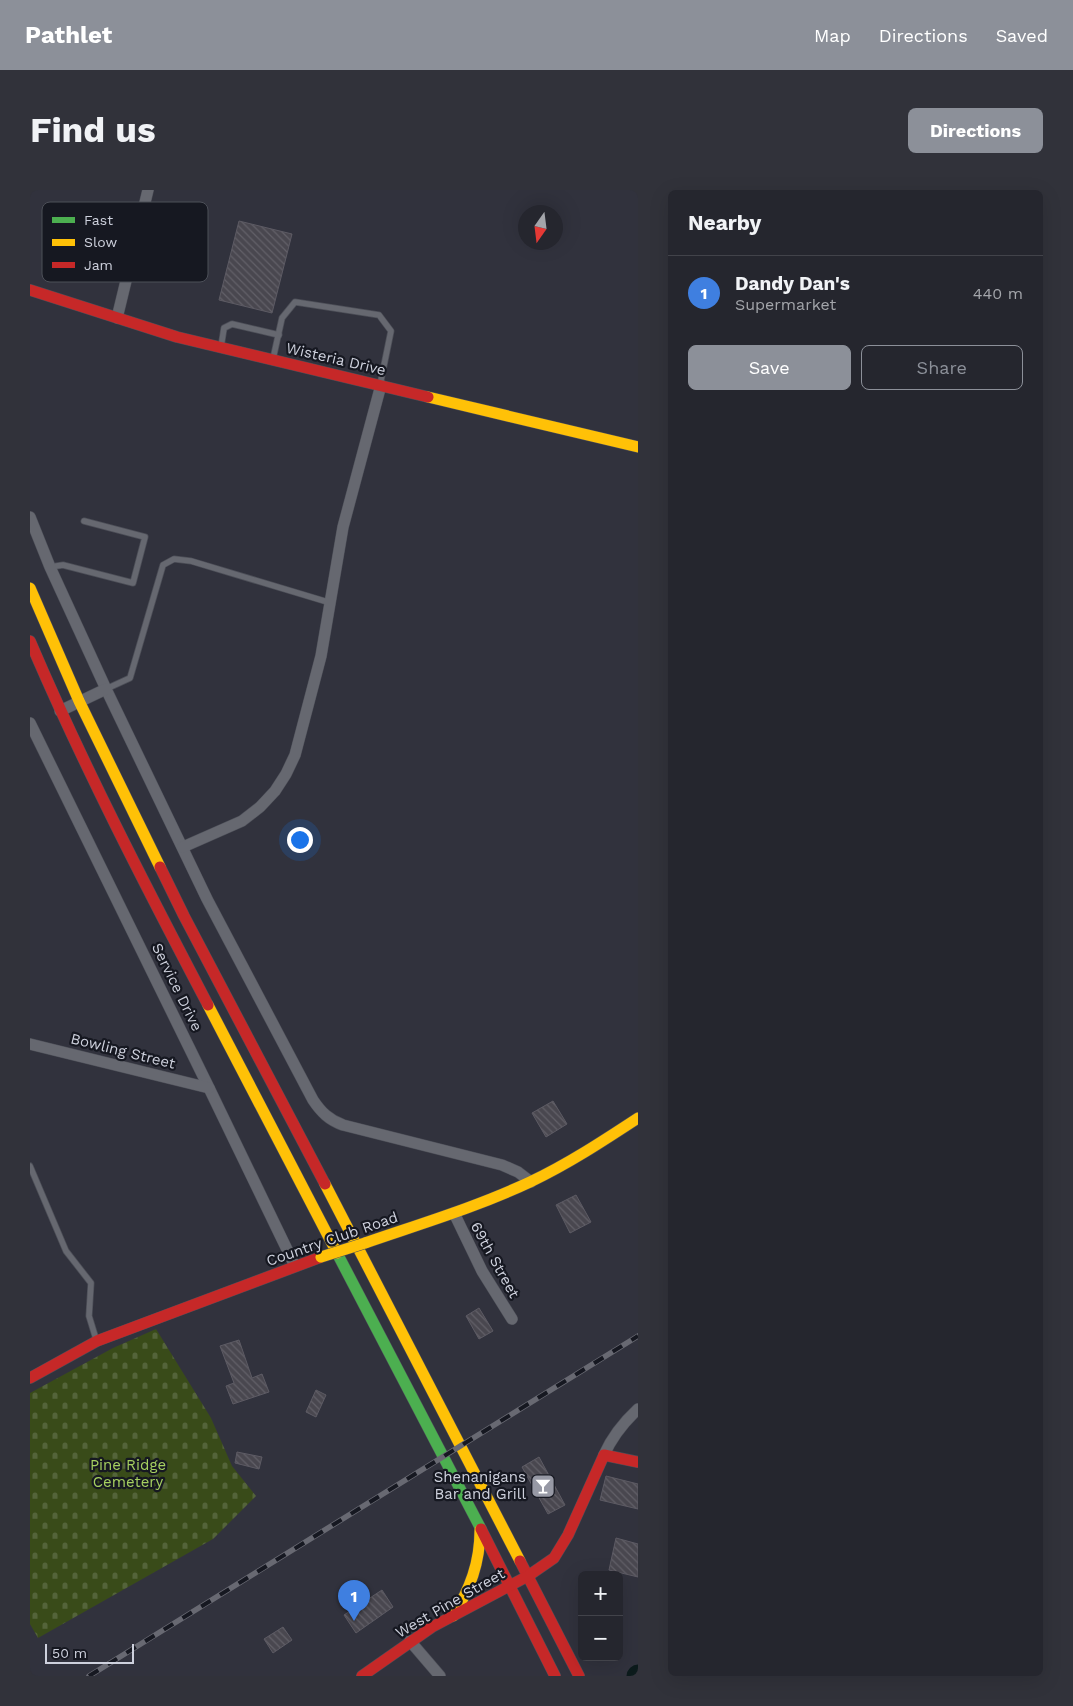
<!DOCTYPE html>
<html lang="en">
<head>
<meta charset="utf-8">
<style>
  body { margin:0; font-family:"Work Sans",sans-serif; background:#31323a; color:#f1f3f6 }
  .controls { position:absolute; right:15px; bottom:15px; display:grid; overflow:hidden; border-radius:8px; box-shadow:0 5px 20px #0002 }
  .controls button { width:45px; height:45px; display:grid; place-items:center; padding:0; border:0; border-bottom:1px solid #42434a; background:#25262e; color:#f1f3f6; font:25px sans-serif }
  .compass { position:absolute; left:488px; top:15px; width:45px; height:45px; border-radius:50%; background:#25262e; box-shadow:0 5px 20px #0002; rotate:194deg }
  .scale { position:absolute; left:15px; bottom:12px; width:89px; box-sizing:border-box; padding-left:5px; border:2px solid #ced1dd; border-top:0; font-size:14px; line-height:18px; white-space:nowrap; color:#ced1dd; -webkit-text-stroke:4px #161821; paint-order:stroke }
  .you { position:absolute; left:269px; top:649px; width:18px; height:18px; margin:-12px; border:4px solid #fff; border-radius:50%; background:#1a73e8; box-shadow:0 0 0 8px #1a73e833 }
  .badge { display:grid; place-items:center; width:32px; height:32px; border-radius:50%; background:#8c9099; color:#fff; font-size:16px; font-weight:700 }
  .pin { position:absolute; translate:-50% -41px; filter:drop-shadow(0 1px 2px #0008) }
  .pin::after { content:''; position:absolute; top:26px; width:18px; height:15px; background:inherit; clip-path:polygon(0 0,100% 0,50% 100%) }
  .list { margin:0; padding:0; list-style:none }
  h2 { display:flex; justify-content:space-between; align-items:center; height:65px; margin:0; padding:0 20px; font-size:21px }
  h2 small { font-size:16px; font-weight:400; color:#a3a5aa }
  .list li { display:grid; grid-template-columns:32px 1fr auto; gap:15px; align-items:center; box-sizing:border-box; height:75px; padding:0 20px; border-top:1px solid #42434a }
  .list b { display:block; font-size:19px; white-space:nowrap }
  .list p { margin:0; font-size:16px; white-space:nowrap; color:#a3a5aa }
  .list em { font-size:16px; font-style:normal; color:#a3a5aa }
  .actions { display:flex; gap:10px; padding:15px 20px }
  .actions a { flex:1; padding:11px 0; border:1px solid #8c9099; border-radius:8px; text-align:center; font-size:18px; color:#8c9099 }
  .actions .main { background:#8c9099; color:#fff }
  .map { position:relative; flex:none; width:608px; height:1486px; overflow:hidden; border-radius:8px }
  header { display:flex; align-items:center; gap:30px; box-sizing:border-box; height:70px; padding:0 25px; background:#8c9099; color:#fff }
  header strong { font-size:24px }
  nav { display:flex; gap:28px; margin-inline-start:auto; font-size:18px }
  .intro { display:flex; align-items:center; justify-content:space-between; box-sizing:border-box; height:120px; padding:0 30px }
  h1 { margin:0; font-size:35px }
  .button { padding:12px 22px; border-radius:8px; background:#8c9099; color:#fff; font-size:18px; font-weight:700 }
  main { display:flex; gap:30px; padding:0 30px }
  aside { flex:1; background:#25262e; border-radius:8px; box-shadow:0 5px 20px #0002 }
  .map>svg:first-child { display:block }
  .cemetery { fill:url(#cemetery-stones) }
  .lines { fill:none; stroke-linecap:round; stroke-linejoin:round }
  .river { stroke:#0c1b1c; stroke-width:21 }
  .building { fill:url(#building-back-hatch); stroke:#5d5b64 }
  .lane-casing { stroke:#4d4f58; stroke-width:7 }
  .street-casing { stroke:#4d4f58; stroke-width:12 }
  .fast-casing { stroke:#4d4f58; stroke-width:12 }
  .slow-casing { stroke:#4d4f58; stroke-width:12 }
  .jam-casing { stroke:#4d4f58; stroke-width:12 }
  .lane { stroke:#666870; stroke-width:5.5 }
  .street { stroke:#666870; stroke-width:11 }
  .fast { stroke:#4caf50; stroke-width:11 }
  .slow { stroke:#ffc107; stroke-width:11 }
  .jam { stroke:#c62828; stroke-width:11 }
  .rail-casing { stroke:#686972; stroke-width:5.5 }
  .rail { stroke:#161821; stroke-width:4; stroke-dasharray:11; stroke-linecap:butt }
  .slow-bridge-casing { stroke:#4d4f58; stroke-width:12; stroke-linecap:butt }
  .slow-bridge { stroke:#ffc107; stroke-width:11 }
  .labels { text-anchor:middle; stroke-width:4.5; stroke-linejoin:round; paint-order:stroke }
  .street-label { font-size:15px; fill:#ced1dd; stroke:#161821 }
  .park-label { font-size:15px; fill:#a5cf60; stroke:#161821 }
  .poi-label { font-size:15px; fill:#ced1dd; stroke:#161821; text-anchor:end }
  .key { fill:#161821; stroke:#4d5059; stroke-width:1 }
  .key-label { font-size:14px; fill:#ced1dd }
</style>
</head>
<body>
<header>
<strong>Pathlet</strong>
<nav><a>Map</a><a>Directions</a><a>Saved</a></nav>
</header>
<div class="intro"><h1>Find us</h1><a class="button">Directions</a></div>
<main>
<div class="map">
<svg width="608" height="1486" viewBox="0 0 608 1486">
  <defs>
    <pattern id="cemetery-stones" width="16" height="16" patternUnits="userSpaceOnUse" patternTransform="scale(1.25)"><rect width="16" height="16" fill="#394b19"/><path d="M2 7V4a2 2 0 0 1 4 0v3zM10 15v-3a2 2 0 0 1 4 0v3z" fill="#54643a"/></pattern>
    <pattern id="building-back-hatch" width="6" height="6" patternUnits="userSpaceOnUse" patternTransform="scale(1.25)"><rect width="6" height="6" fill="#49474f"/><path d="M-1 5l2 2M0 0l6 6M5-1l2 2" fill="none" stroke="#626068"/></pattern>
  </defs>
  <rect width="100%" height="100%" fill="#31323d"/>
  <polygon class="cemetery" points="126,1139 181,1228 202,1276 226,1306 183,1349 8,1448 0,1434 0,1203 83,1158"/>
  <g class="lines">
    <polyline class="river" points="607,1486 608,1485"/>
  </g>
  <g class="building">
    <polygon points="209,31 262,44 242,123 189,110"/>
    <polygon points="523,911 537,934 516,947 502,923"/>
    <polygon points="546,1005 561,1032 540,1043 526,1015"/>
    <polygon points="449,1118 463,1141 449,1149 436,1126"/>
    <polygon points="209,1150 222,1188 232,1184 239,1202 203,1214 196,1196 204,1193 190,1156"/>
    <polygon points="286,1200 296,1205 286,1227 276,1222"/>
    <polygon points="207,1262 232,1267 229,1279 205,1273"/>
    <polygon points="509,1267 535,1315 518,1324 492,1277"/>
    <polygon points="576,1286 608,1294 608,1319 570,1310"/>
    <polygon points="586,1348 608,1354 608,1387 579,1380"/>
    <polygon points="352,1400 363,1417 326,1443 314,1425"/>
    <polygon points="253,1437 262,1450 243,1463 234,1449"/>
  </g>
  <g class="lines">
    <g class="lane-casing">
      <g id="lane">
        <polyline points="191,157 194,138 202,134 249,145"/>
        <polyline points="243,169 252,128 265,112 349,125 361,141 350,195"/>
        <polyline points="20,377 33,375 103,393 115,347 54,331"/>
        <polyline points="76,499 100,488 133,375 144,369 161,371 301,413"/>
        <polyline points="0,976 36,1061 61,1093 59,1126 66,1149"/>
      </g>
    </g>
    <g class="street-casing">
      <g id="street">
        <polyline points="87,128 118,0"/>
        <path d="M0 327 20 377 76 499 177 709 283 910C291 922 299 930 313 935L472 975 488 982 501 992"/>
        <polyline points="30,521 76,499"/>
        <polyline points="0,533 179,898 265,1076"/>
        <polyline points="153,657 212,631 230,617 245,601 256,584 265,565 291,466 313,337 351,195"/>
        <polyline points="0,854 179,898"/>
        <polyline points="424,1023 452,1081 482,1129"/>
        <path d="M574 1265C582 1247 594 1232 608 1219"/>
        <polyline points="380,1451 410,1486"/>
      </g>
    </g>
    <g class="fast-casing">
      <polyline id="fast" points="307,1063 451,1339"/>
    </g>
    <g class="slow-casing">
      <g id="slow">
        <polyline points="398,207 608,257"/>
        <polyline points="0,398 49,511 130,677"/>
        <polyline points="178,815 307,1063"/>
        <polyline points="295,994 490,1371"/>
        <path d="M335 1053C390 1034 447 1017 500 992 538 974 573 951 608 928"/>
        <path d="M423 1426C440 1399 450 1373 450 1340"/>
      </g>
    </g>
    <g class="jam-casing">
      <g id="jam">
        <polyline points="0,100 147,147 398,207"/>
        <path d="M0 451C53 575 115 695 178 815"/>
        <polyline points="130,677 154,726 295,994"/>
        <polyline points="0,1188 67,1151 291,1067"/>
        <polyline points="451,1339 525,1486"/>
        <polyline points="490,1371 549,1486"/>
        <polyline points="332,1486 402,1437 498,1386 524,1368 538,1345 574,1265 608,1272"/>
      </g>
    </g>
    <use href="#lane" class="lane"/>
    <use href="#street" class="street"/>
    <use href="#fast" class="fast"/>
    <use href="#slow" class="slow"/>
    <use href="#jam" class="jam"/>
    <g class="rail-casing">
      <polyline id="rail" points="59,1486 608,1146"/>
    </g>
    <use href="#rail" class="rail"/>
    <g class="slow-bridge-casing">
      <polyline id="slow-bridge" points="291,1067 335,1053"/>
    </g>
    <use href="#slow-bridge" class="slow-bridge"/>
  </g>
  <defs>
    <g id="bar-square" transform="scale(1.25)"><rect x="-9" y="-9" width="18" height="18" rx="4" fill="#9799a5" stroke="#161821"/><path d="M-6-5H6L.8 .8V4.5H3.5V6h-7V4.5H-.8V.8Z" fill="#fff"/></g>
  </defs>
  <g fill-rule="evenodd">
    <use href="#bar-square" x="513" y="1296"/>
  </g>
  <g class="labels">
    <g class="street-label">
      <text transform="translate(306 169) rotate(13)" y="5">Wisteria Drive</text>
      <text transform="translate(147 797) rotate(64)" y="5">Service Drive</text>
      <text transform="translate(93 861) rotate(14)" y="5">Bowling Street</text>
      <text transform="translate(302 1049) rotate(-19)" y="5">Country Club Road</text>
      <text transform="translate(465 1070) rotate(61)" y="5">69th Street</text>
      <text transform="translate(420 1413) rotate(-30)" y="5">West Pine Street</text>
    </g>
    <g class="park-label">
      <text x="98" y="1280">Pine Ridge<tspan x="98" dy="17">Cemetery</tspan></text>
    </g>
    <g class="poi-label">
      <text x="496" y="1292">Shenanigans<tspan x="496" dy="17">Bar and Grill</tspan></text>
    </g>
  </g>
  <rect x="12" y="12" width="166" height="80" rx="8" class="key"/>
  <rect x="22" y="27" width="23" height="6" fill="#4caf50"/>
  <rect x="22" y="49" width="23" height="7" fill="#ffc107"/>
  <rect x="22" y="72" width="23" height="6" fill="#c62828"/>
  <g class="key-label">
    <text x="54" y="35">Fast</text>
    <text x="54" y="57">Slow</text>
    <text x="54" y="80">Jam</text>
  </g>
</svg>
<div class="controls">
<button>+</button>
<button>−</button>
</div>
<svg class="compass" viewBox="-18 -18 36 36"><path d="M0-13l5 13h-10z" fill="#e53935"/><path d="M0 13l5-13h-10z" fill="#a3a5aa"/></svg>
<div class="scale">50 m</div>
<div class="you"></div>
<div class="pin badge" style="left:324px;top:1431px;background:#3f7fe0">1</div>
</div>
<aside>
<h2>Nearby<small></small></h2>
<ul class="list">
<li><span class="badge" style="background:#3f7fe0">1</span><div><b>Dandy Dan's</b><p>Supermarket</p></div><em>440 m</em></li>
</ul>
<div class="actions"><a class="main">Save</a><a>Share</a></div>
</aside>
</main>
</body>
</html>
